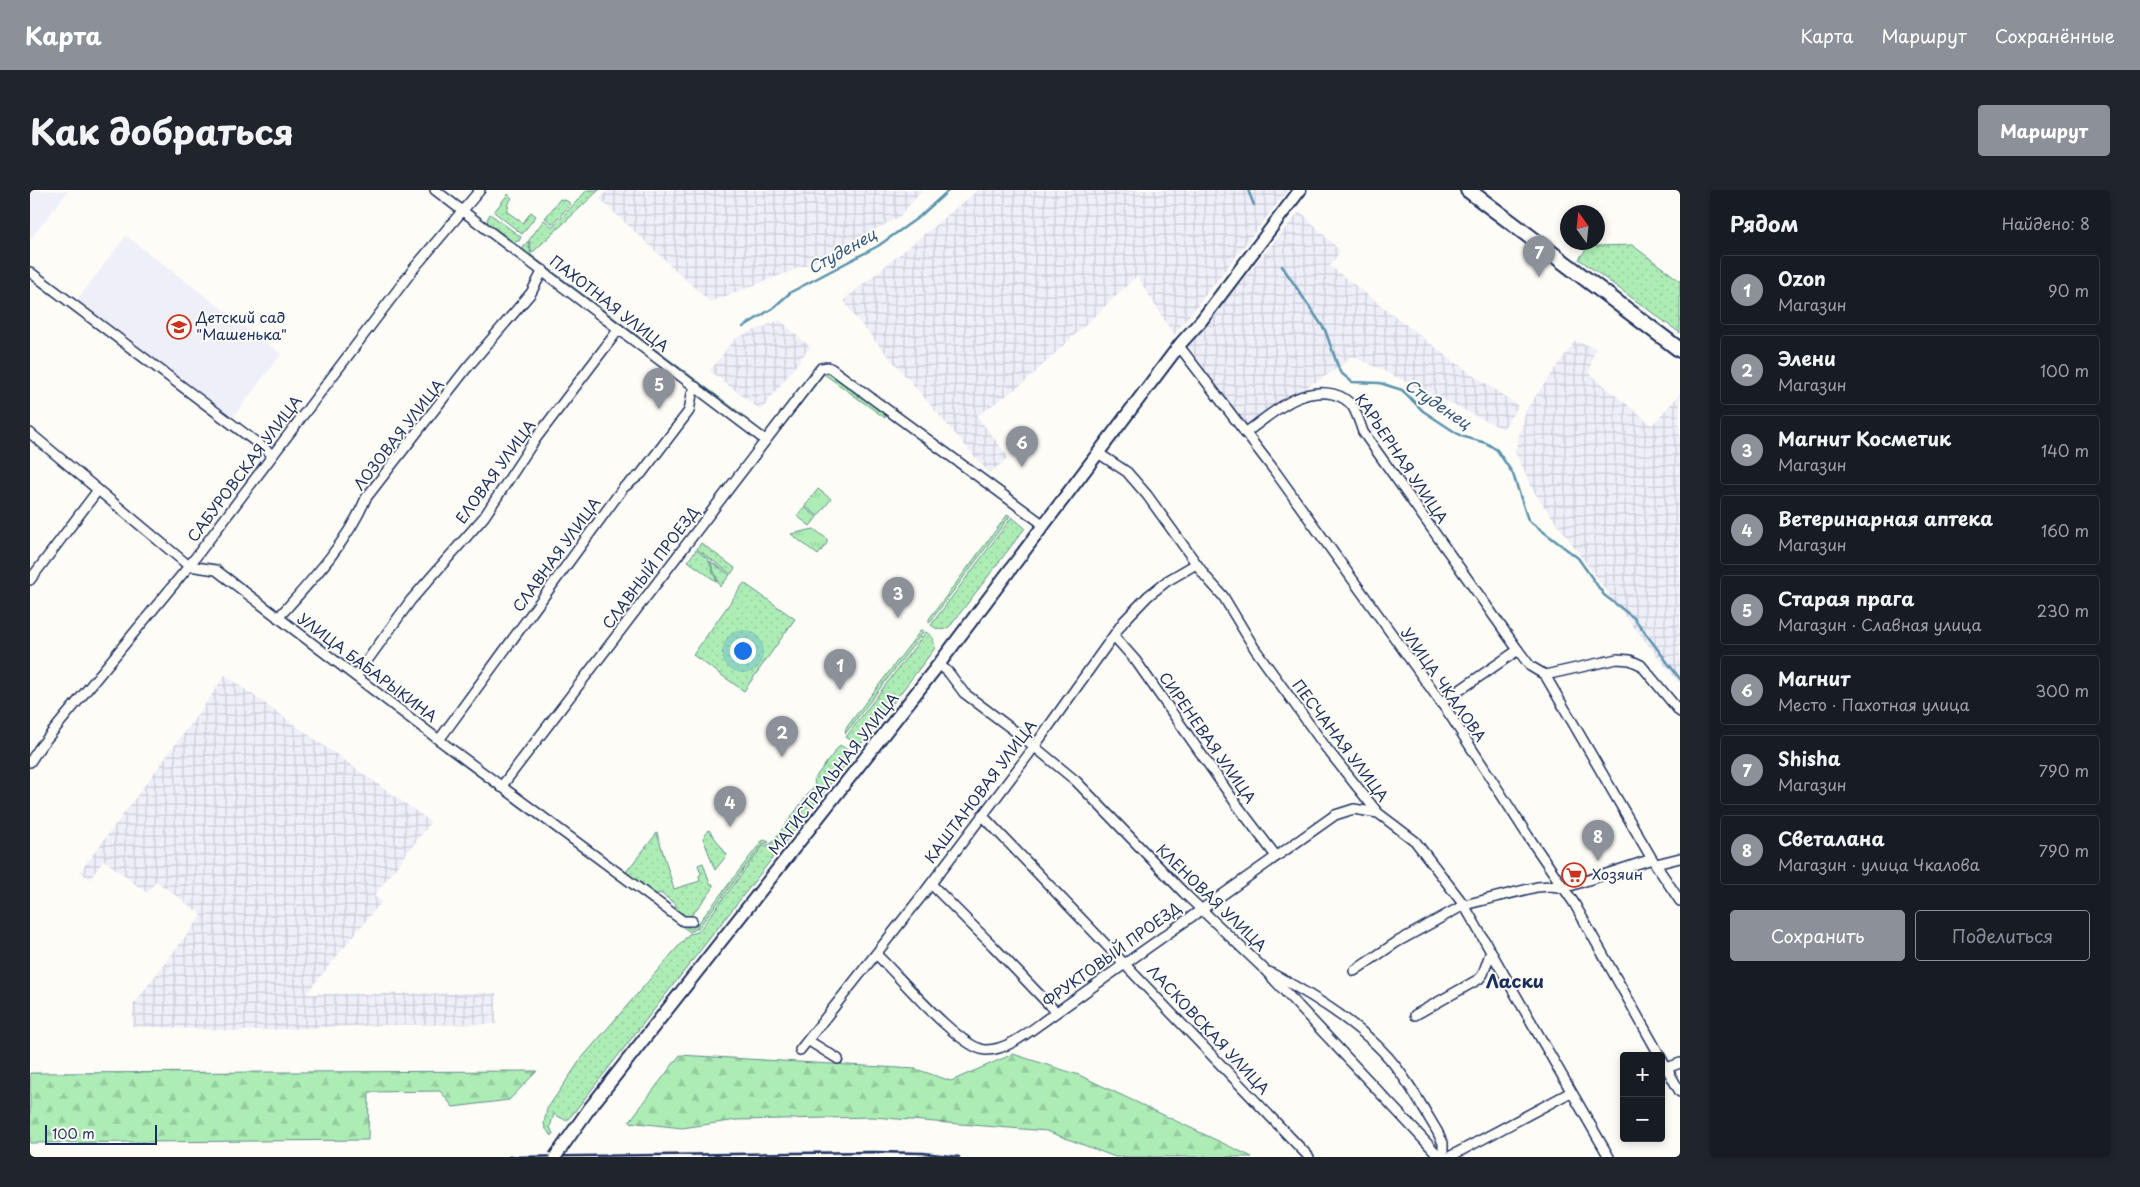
<!DOCTYPE html>
<html lang="ru">
<head>
<meta charset="utf-8">
<style>
  body { margin:0; font-family:"Playpen Sans",sans-serif; background:#20242c; color:#f1f3f6 }
  .controls { position:absolute; right:15px; bottom:15px; display:grid; overflow:hidden; border-radius:5px; box-shadow:0 2px 8px #0003 }
  .controls button { width:45px; height:45px; display:grid; place-items:center; padding:0; border:0; border-bottom:1px solid #363941; background:#171b24; color:#f1f3f6; font:25px sans-serif }
  .compass { position:absolute; left:1530px; top:15px; width:45px; height:45px; border-radius:50%; background:#171b24; box-shadow:0 2px 8px #0003; rotate:345deg }
  .scale { position:absolute; left:15px; bottom:12px; width:112px; box-sizing:border-box; padding-left:5px; border:2px solid #1b2f5e; border-top:0; font-size:14px; line-height:18px; white-space:nowrap; color:#1b2f5e; -webkit-text-stroke:4px #fdfcf7; paint-order:stroke }
  .you { position:absolute; left:712px; top:460px; width:18px; height:18px; margin:-12px; border:4px solid #fff; border-radius:50%; background:#1a73e8; box-shadow:0 0 0 8px #1a73e833 }
  .badge { display:grid; place-items:center; width:32px; height:32px; border-radius:50%; background:#8c9099; color:#fff; font-size:16px; font-weight:700 }
  .pin { position:absolute; translate:-50% -41px; filter:drop-shadow(0 1px 2px #0008) }
  .pin::after { content:''; position:absolute; top:26px; width:18px; height:15px; background:inherit; clip-path:polygon(0 0,100% 0,50% 100%) }
  .list { margin:0; padding:0; list-style:none }
  h2 { display:flex; justify-content:space-between; align-items:center; height:65px; margin:0; padding:0 20px; font-size:21px }
  h2 small { font-size:16px; font-weight:400; color:#9ea1a6 }
  .list li { display:grid; grid-template-columns:32px 1fr auto; gap:15px; align-items:center; box-sizing:border-box; height:70px; margin:0 10px 10px; padding:0 10px; border:1px solid #363941; border-radius:5px }
  .list b { display:block; font-size:19px; white-space:nowrap }
  .list p { margin:0; font-size:16px; white-space:nowrap; color:#9ea1a6 }
  .list em { font-size:16px; font-style:normal; color:#9ea1a6 }
  .actions { display:flex; gap:10px; padding:15px 20px }
  .actions a { flex:1; padding:11px 0; border:1px solid #8c9099; border-radius:5px; text-align:center; font-size:18px; color:#8c9099 }
  .actions .main { background:#8c9099; color:#fff }
  .map { position:relative; flex:none; width:1650px; height:967px; overflow:hidden; border-radius:5px }
  header { display:flex; align-items:center; gap:30px; box-sizing:border-box; height:70px; padding:0 25px; background:#8c9099; color:#fff }
  header strong { font-size:24px }
  nav { display:flex; gap:28px; margin-inline-start:auto; font-size:18px }
  .intro { display:flex; align-items:center; justify-content:space-between; box-sizing:border-box; height:120px; padding:0 30px }
  h1 { margin:0; font-size:35px }
  .button { padding:12px 22px; border-radius:5px; background:#8c9099; color:#fff; font-size:18px; font-weight:700 }
  main { display:flex; gap:30px; padding:0 30px }
  aside { flex:1; background:#171b24; border-radius:5px; box-shadow:0 2px 8px #0003 }
  .map>svg:first-child { display:block }
  .built { fill:#eeeff8 }
  .industrial { fill:url(#industrial-grid) }
  .grass { fill:url(#grass-dots); stroke:#648e8a }
  .forest { fill:url(#forest-firs); stroke:#648e8a }
  .park { fill:url(#park-tufts); stroke:#648e8a }
  .lines { fill:none; stroke-linecap:round; stroke-linejoin:round }
  .stream { stroke:#5b93ad; stroke-width:2.5 }
  .street-casing { stroke:#1b2f5e; stroke-width:12 }
  .secondary-casing { stroke:#1b2f5e; stroke-width:15 }
  .primary-casing { stroke:#1b2f5e; stroke-width:18 }
  .street { stroke:#fdfcf7; stroke-width:9 }
  .secondary { stroke:#fdfcf7; stroke-width:11 }
  .primary { stroke:#fdfcf7; stroke-width:14 }
  .rail { stroke:#1b2f5e; stroke-width:2.5 }
  .secondary-bridge-casing { stroke:#1b2f5e; stroke-width:15; stroke-linecap:butt }
  .secondary-bridge { stroke:#fdfcf7; stroke-width:11 }
  .labels { text-anchor:middle; stroke-width:4; stroke-linejoin:round; paint-order:stroke }
  .street-label { font-size:15px; fill:#1b2f5e; stroke:#fdfcf7 }
  .poi-label { font-size:15px; fill:#1b2f5e; stroke:#fdfcf7; text-anchor:start }
  .water-label { font-size:16px; font-style:italic; fill:#36597f; stroke:#fdfcf7 }
  .quarter-label { font-size:18px; font-weight:bold; fill:#1b2f5e; stroke:#fdfcf7 }
</style>
</head>
<body>
<header>
<strong>Карта</strong>
<nav><a>Карта</a><a>Маршрут</a><a>Сохранённые</a></nav>
</header>
<div class="intro"><h1>Как добраться</h1><a class="button">Маршрут</a></div>
<main>
<div class="map">
<svg width="1650" height="967" viewBox="0 0 1650 967">
  <defs>
    <pattern id="industrial-grid" width="8" height="8" patternUnits="userSpaceOnUse" patternTransform="scale(1.25)"><rect width="8" height="8" fill="#eeeff8"/><path d="M0 4h8M4 0v8" fill="none" stroke="#cccdd7"/></pattern>
    <pattern id="grass-dots" width="8" height="8" patternUnits="userSpaceOnUse" patternTransform="scale(1.25)"><rect width="8" height="8" fill="#adedb5"/><path d="M2 2h.1M6 6h.1" fill="none" stroke="#94cc9e" stroke-width="1.8" stroke-linecap="round"/></pattern>
    <pattern id="forest-firs" width="22" height="20" patternUnits="userSpaceOnUse" patternTransform="scale(1.25)"><rect width="22" height="20" fill="#adedb5"/><path d="M5 1l3.5 6h-7zM16 11l3.5 6h-7z" fill="#94cc9e"/></pattern>
    <pattern id="park-tufts" width="24" height="20" patternUnits="userSpaceOnUse" patternTransform="scale(1.25)"><rect width="24" height="20" fill="#adedb5"/><path d="M3 7l-1-3M5 7V3M7 7l1-3M15 17l-1-3M17 17v-4M19 17l1-3" fill="none" stroke="#94cc9e"/></pattern>
  </defs>
  <rect width="100%" height="100%" fill="#fdfcf7"/>
  <filter id="ink" filterUnits="userSpaceOnUse"><feTurbulence type="fractalNoise" baseFrequency=".02" numOctaves="2"/><feDisplacementMap in="SourceGraphic" scale="10" xChannelSelector="R" yChannelSelector="G"/><feConvolveMatrix kernelMatrix="1 2 1 2 8 2 1 2 1" color-interpolation-filters="sRGB"/></filter>
  <g filter="url(#ink)">
    <g class="built">
      <polygon points="0,0 38,1 0,50"/>
      <polygon points="96,46 251,164 203,227 47,110"/>
    </g>
    <g class="industrial">
      <polygon points="578,0 892,0 869,27 782,73 680,112 570,9"/>
      <polygon points="948,0 1258,0 1144,145 1107,86 995,192 947,226 979,268 959,283 823,125 814,110"/>
      <polygon points="1270,21 1310,61 1300,76 1419,168 1488,216 1473,239 1323,166 1299,184 1248,213 1213,237 1158,155"/>
      <polygon points="750,130 780,157 731,220 680,181 704,149"/>
      <polygon points="1545,151 1565,158 1559,183 1622,235 1650,204 1650,494 1591,421 1504,302 1485,262 1496,220"/>
      <polygon points="195,485 401,632 344,706 352,711 276,804 466,803 466,834 350,835 210,841 102,836 103,815 172,725 126,691 117,703 74,670 60,689 50,682 177,512"/>
    </g>
    <g class="grass">
      <polygon points="557,0 569,0 502,63 499,50 514,30 523,37"/>
      <polygon points="478,4 482,8 477,15 479,17 476,21 493,33 501,22 506,26 492,44 464,22"/>
      <polygon points="530,9 537,11 541,14 523,34 515,28"/>
      <polygon points="460,24 491,47 489,51 482,52 458,33 457,30"/>
      <polygon points="498,51 501,65 714,226 710,226 495,62 493,58"/>
      <polygon points="1560,54 1566,56 1602,55 1650,91 1650,143 1549,69"/>
      <polygon points="798,180 856,223 855,228 794,184 755,234 792,182"/>
      <polygon points="978,324 980,326 899,433 899,429"/>
      <path d="M982 327 995 338 921 435C915 442 907 440 901 435Z"/>
      <polygon points="671,353 705,378 701,384 667,359"/>
      <polygon points="666,360 678,369 687,392 658,371"/>
      <polygon points="680,371 700,385 690,397"/>
      <polygon points="714,393 765,429 714,501 663,465"/>
      <polygon points="891,440 894,441 815,544 816,538"/>
      <polygon points="896,442 903,448 905,458 833,552 826,554 816,547"/>
      <polygon points="810,555 819,561 819,570 537,931 524,924 520,937 523,944 522,946 515,938 514,933 517,919 551,869 659,744 668,742 733,656 741,654 785,595 784,589"/>
      <polygon points="416,560 470,602 661,739 667,735 732,651 735,650 739,652 733,654 668,738 660,742 415,562"/>
      <polygon points="679,640 697,665 685,680 673,648"/>
      <polygon points="627,643 644,699 670,691 669,686 671,683 668,675 673,673 680,694 683,694 682,700 659,728 645,721 646,714 630,703 624,705 596,682"/>
    </g>
    <g class="forest">
      <polygon points="983,864 1049,885 1222,967 1085,967 1017,941 843,927 707,930 652,938 599,932 650,865 886,879 921,891"/>
      <polygon points="507,881 479,910 423,917 410,901 339,902 338,950 0,953 0,883"/>
    </g>
    <g class="park">
      <polygon points="788,299 801,309 788,326 775,316"/>
      <polygon points="774,317 787,327 780,336 767,326"/>
      <polygon points="784,339 797,349 797,353 788,365 761,344"/>
    </g>
    <g class="lines">
      <g class="stream">
        <polyline points="1218,0 1224,15"/>
        <polyline points="1252,76 1295,140 1310,182 1322,192 1350,193 1372,200 1393,221 1431,246 1456,253 1467,260 1483,284 1498,330 1548,368 1574,405 1604,428 1650,489"/>
        <polyline points="713,137 743,118 761,102 848,56 889,27 919,0"/>
      </g>
      <g class="street-casing">
        <g id="street">
          <polyline points="405,0 735,250"/>
          <polyline points="0,82 243,265"/>
          <polyline points="1149,156 1244,280 1420,525 1498,646 1544,713 1630,866"/>
          <polyline points="0,243 159,376 186,380 409,550 653,731 662,731"/>
          <path d="M1215 243C1241 225 1269 196 1303 204 1311 206 1318 210 1323 217 1327 224 1330 233 1333 242L1488 460"/>
          <polyline points="1068,263 1097,282 1117,305 1176,387 1193,406 1225,459 1297,559 1348,623 1385,651 1434,715 1579,967"/>
          <polyline points="0,390 68,300"/>
          <path d="M248 428C281 391 317 353 336 308L436 179 501 103 513 80"/>
          <polyline points="1084,446 1106,471 1207,615 1246,666"/>
          <polyline points="909,474 919,483 934,503 994,548 1046,591 1154,703 1233,778 1410,967"/>
          <polyline points="1515,485 1587,469 1600,470 1611,475 1650,522"/>
          <polyline points="326,486 381,410 454,327 504,251 589,139"/>
          <polyline points="1411,513 1488,460 1500,476 1515,485 1622,669 1650,711"/>
          <polyline points="409,550 593,298 611,284 659,221 662,204 666,197"/>
          <polyline points="0,572 10,557 159,376 385,77 450,0"/>
          <polyline points="471,597 791,178 798,177 802,179 1014,335"/>
          <polyline points="952,625 1279,967"/>
          <polyline points="1626,674 1650,668"/>
          <polyline points="901,694 963,756 1026,822"/>
          <path d="M847 765C867 784 931 860 956 860 978 860 1000 841 1017 829L1305 625 1324 619 1348 623"/>
          <polyline points="1324,781 1367,752 1434,715 1507,697 1521,696 1534,698 1622,669"/>
          <path d="M1239 782C1279 803 1328 833 1358 867 1377 889 1392 916 1407 941L1413 953V967"/>
          <polyline points="1385,825 1449,789 1453,784 1461,761"/>
          <polyline points="779,851 808,869"/>
          <polyline points="770,860 894,703 999,564 1094,431 1118,406 1137,391 1166,374"/>
          <polyline points="1631,868 1650,902"/>
          <polyline points="1637,878 1650,873"/>
          <polyline points="1419,967 1541,902"/>
        </g>
      </g>
      <g class="secondary-casing">
        <polyline id="secondary" points="559,919 909,474 1151,153 1171,131 1270,0"/>
      </g>
      <g class="primary-casing">
        <polyline id="primary" points="1438,0 1650,160"/>
      </g>
      <use href="#street" class="street"/>
      <use href="#secondary" class="secondary"/>
      <use href="#primary" class="primary"/>
      <polyline class="rail" points="479,967 844,962 893,963 929,967"/>
      <g class="secondary-bridge-casing">
        <polyline id="secondary-bridge" points="525,967 559,919"/>
      </g>
      <use href="#secondary-bridge" class="secondary-bridge"/>
    </g>
  </g>
  <defs>
    <g id="school-ring" transform="scale(1.25)"><circle r="9.5" fill="#fdfcf7" stroke="#c8321e" stroke-width="1.5"/><path d="M0-5L7-2L0 1L-7-2ZM-4 1L0 2.5L4 1V4Q0 6-4 4Z" fill="#c8321e"/></g>
    <g id="supermarket-ring" transform="scale(1.25)"><circle r="9.5" fill="#fdfcf7" stroke="#c8321e" stroke-width="1.5"/><path d="M-6-5.5h2.5l.6 2H6L4.5 2H-2.5L-4.4-4H-6ZM-1.5 3.2a1.3 1.3 0 1 0 .1 0ZM3 3.2a1.3 1.3 0 1 0 .1 0Z" fill="#c8321e"/></g>
  </defs>
  <g fill-rule="evenodd">
    <use href="#school-ring" x="149" y="137"/>
    <use href="#supermarket-ring" x="1544" y="685"/>
  </g>
  <g class="labels">
    <g class="street-label">
      <text transform="translate(579 114) rotate(38)" y="5">ПАХОТНАЯ УЛИЦА</text>
      <text transform="translate(369 245) rotate(-52)" y="5">ЛОЗОВАЯ УЛИЦА</text>
      <text transform="translate(1371 269) rotate(56)" y="5">КАРЬЕРНАЯ УЛИЦА</text>
      <text transform="translate(215 279) rotate(-53)" y="5">САБУРОВСКАЯ УЛИЦА</text>
      <text transform="translate(466 282) rotate(-54)" y="5">ЕЛОВАЯ УЛИЦА</text>
      <text transform="translate(527 365) rotate(-54)" y="5">СЛАВНАЯ УЛИЦА</text>
      <text transform="translate(621 378) rotate(-53)" y="5">СЛАВНЫЙ ПРОЕЗД</text>
      <text transform="translate(337 478) rotate(37)" y="5">УЛИЦА БАБАРЫКИНА</text>
      <text transform="translate(1413 495) rotate(55)" y="5">УЛИЦА ЧКАЛОВА</text>
      <text transform="translate(1177 548) rotate(55)" y="5">СИРЕНЕВАЯ УЛИЦА</text>
      <text transform="translate(1310 551) rotate(53)" y="5">ПЕСЧАНАЯ УЛИЦА</text>
      <text transform="translate(804 584) rotate(-52)" y="5">МАГИСТРАЛЬНАЯ УЛИЦА</text>
      <text transform="translate(951 602) rotate(-53)" y="5">КАШТАНОВАЯ УЛИЦА</text>
      <text transform="translate(1181 708) rotate(44)" y="5">КЛЕНОВАЯ УЛИЦА</text>
      <text transform="translate(1082 765) rotate(-36)" y="5">ФРУКТОВЫЙ ПРОЕЗД</text>
      <text transform="translate(1178 840) rotate(47)" y="5">ЛАСКОВСКАЯ УЛИЦА</text>
    </g>
    <g class="poi-label">
      <text x="166" y="133">Детский сад<tspan x="166" dy="17">"Машенька"</tspan></text>
      <text x="1562" y="690">Хозяин</text>
    </g>
    <g class="water-label">
      <text transform="translate(812 61) rotate(-29)" y="6">Студенец</text>
      <text transform="translate(1408 214) rotate(34)" y="6">Студенец</text>
    </g>
    <g class="quarter-label">
      <text x="1485" y="798">Ласки</text>
    </g>
  </g>
</svg>
<div class="controls">
<button>+</button>
<button>−</button>
</div>
<svg class="compass" viewBox="-18 -18 36 36"><path d="M0-13l5 13h-10z" fill="#e53935"/><path d="M0 13l5-13h-10z" fill="#9ea1a6"/></svg>
<div class="scale">100 m</div>
<div class="you"></div>
<div class="pin badge" style="left:810px;top:500px">1</div>
<div class="pin badge" style="left:752px;top:567px">2</div>
<div class="pin badge" style="left:868px;top:428px">3</div>
<div class="pin badge" style="left:700px;top:637px">4</div>
<div class="pin badge" style="left:629px;top:219px">5</div>
<div class="pin badge" style="left:992px;top:277px">6</div>
<div class="pin badge" style="left:1509px;top:87px">7</div>
<div class="pin badge" style="left:1568px;top:671px">8</div>
</div>
<aside>
<h2>Рядом<small>Найдено: 8</small></h2>
<ul class="list">
<li><span class="badge">1</span><div><b>Ozon</b><p>Магазин</p></div><em>90 m</em></li>
<li><span class="badge">2</span><div><b>Элени</b><p>Магазин</p></div><em>100 m</em></li>
<li><span class="badge">3</span><div><b>Магнит Косметик</b><p>Магазин</p></div><em>140 m</em></li>
<li><span class="badge">4</span><div><b>Ветеринарная аптека</b><p>Магазин</p></div><em>160 m</em></li>
<li><span class="badge">5</span><div><b>Старая прага</b><p>Магазин · Славная улица</p></div><em>230 m</em></li>
<li><span class="badge">6</span><div><b>Магнит</b><p>Место · Пахотная улица</p></div><em>300 m</em></li>
<li><span class="badge">7</span><div><b>Shisha</b><p>Магазин</p></div><em>790 m</em></li>
<li><span class="badge">8</span><div><b>Светалана</b><p>Магазин · улица Чкалова</p></div><em>790 m</em></li>
</ul>
<div class="actions"><a class="main">Сохранить</a><a>Поделиться</a></div>
</aside>
</main>
</body>
</html>
